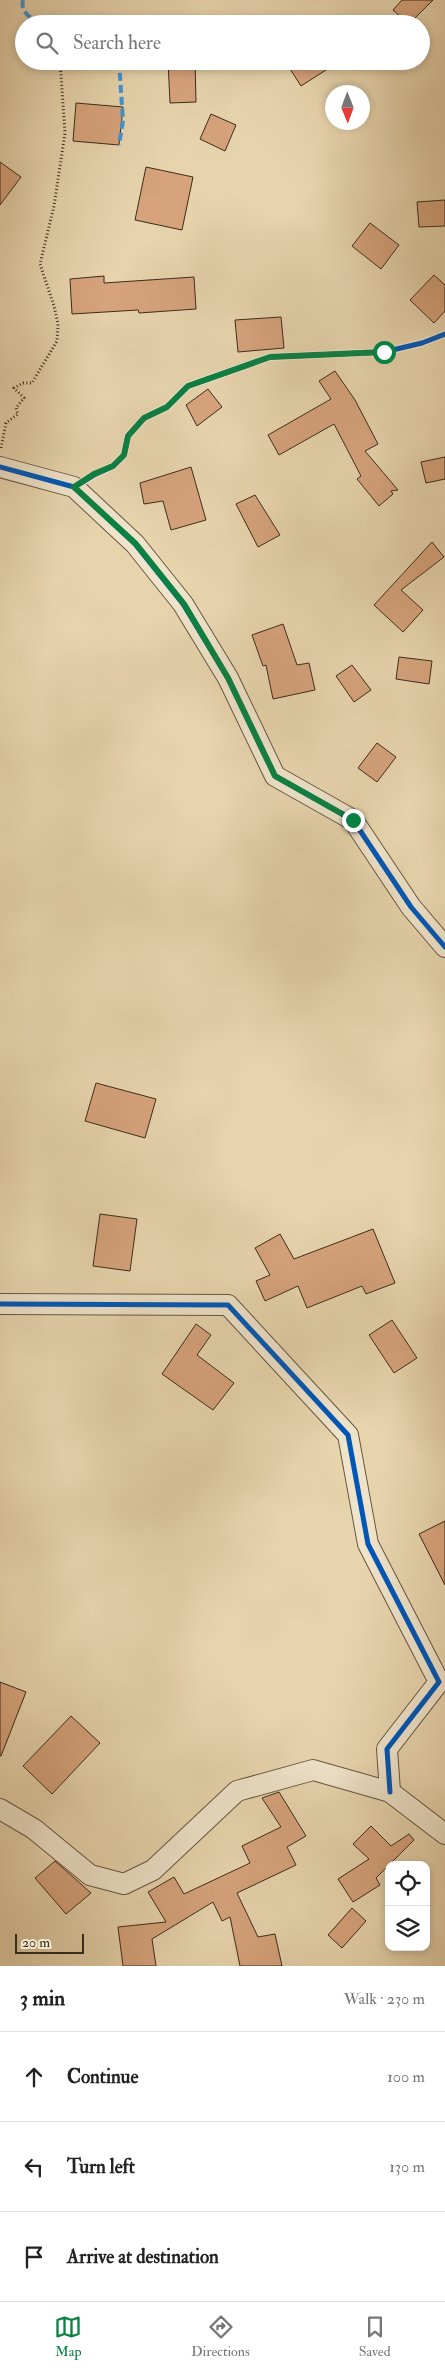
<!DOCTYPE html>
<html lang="en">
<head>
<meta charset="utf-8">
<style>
  body { margin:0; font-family:"IM FELL Double Pica",serif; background:#f2f2f2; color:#222 }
  .controls { position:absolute; right:15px; bottom:15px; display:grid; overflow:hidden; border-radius:10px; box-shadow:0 2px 8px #0003 }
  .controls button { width:45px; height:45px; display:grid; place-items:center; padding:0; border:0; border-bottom:1px solid #e0e0e0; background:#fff; color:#222; font:25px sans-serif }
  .compass { position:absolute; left:325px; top:85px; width:45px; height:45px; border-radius:50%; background:#fff; box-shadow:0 2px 8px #0003; rotate:179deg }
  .scale { position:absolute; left:15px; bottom:12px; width:69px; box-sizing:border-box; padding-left:5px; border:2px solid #3b2d1b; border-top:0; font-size:14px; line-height:18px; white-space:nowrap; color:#3b2d1b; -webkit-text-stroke:4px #efe3ca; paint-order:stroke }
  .stop { position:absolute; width:15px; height:15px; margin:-11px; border:4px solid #0b8043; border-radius:50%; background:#fff }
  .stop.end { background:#0b8043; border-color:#fff; box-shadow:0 1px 5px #0008 }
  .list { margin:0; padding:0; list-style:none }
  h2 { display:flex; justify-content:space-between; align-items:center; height:65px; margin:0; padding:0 20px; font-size:21px }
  h2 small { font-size:16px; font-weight:400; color:#767676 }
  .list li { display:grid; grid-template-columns:32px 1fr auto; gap:15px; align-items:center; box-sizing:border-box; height:90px; padding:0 20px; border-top:1px solid #e0e0e0 }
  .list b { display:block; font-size:19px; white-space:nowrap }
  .list em { font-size:16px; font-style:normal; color:#767676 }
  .icon { flex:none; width:28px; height:28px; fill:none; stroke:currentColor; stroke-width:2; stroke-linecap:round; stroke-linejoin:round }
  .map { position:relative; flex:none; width:445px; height:1966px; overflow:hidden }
  .search { position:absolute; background:#fff; box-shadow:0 2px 8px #0003; left:15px; right:15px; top:15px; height:55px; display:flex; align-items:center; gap:12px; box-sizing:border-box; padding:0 18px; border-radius:28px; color:#767676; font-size:19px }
  .sheet { height:335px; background:#fff }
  nav { display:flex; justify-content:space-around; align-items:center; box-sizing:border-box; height:70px; border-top:1px solid #e0e0e0; background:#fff; font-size:14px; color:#767676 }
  nav a { display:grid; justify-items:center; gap:2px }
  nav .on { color:#0b8043 }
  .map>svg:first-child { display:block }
  .building { fill:#d6a37c; stroke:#3b2d1b }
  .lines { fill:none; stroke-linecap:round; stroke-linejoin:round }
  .minor-casing { stroke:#665740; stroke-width:22 }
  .path { stroke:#3b2d1b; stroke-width:3; stroke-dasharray:1 2.5; stroke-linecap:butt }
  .minor { stroke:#efe3ca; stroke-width:20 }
  .quiet { stroke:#3e96d4; stroke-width:4; stroke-dasharray:8 4; stroke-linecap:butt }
  .cycleway-casing { stroke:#efe3ca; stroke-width:8 }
  .cycleway { stroke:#0057b8; stroke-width:5 }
  .route { stroke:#0b8043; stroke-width:6 }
</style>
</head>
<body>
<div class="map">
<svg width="445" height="1966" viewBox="0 0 445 1966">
  <rect width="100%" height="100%" fill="#e7d4ad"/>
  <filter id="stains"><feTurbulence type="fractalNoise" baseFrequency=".004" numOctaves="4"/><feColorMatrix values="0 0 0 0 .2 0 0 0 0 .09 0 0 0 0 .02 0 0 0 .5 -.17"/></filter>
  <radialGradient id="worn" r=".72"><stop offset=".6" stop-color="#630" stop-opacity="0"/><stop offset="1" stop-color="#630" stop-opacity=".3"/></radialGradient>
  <g class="building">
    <polygon points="402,0 433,0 409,24 393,10"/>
    <polygon points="168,61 195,61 196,102 170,103"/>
    <polygon points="285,61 340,61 301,86"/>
    <polygon points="76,103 123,107 119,145 73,141"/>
    <polygon points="211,114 236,125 225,151 200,139"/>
    <polygon points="0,162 21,177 0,205"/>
    <polygon points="146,167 193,177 182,230 135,220"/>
    <polygon points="445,200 445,226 419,227 417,202"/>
    <polygon points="370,223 399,245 381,269 352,246"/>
    <polygon points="434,275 445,285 445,311 434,323 410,300"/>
    <polygon points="104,276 104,283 194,277 196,309 139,313 138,310 72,314 70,279"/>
    <polygon points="281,317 284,348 238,352 235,320"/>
    <polygon points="335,371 355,400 378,444 365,451 398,490 391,491 393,494 379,506 357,479 361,476 334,424 279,455 268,435 331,399 319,381"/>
    <polygon points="208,389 222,407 197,426 186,405"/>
    <polygon points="445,457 445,479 426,483 421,462"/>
    <polygon points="191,467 206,520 171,530 163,501 144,504 140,483"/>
    <polygon points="255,495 280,535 258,547 236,504"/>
    <polygon points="432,542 444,557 401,590 423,610 403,632 374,605"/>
    <polygon points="283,624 297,665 309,663 315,690 273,699 266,665 263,666 252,635"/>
    <polygon points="399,657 432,661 429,684 396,679"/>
    <polygon points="352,665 371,690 354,702 336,676"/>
    <polygon points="377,743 396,757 377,782 358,768"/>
    <polygon points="96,1083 156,1099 145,1138 85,1121"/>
    <polygon points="100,1214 137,1219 130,1271 93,1266"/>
    <polygon points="373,1229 395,1283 366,1294 362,1286 307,1308 298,1286 265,1301 256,1281 270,1275 255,1248 280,1234 294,1259"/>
    <polygon points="392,1320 417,1358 394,1373 369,1335"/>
    <polygon points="196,1324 211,1335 197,1355 234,1383 213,1410 162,1374"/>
    <polygon points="445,1521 445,1585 419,1534"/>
    <polygon points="0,1682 26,1692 1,1756 0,1756"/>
    <polygon points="71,1716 100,1743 52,1794 23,1766"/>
    <polygon points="279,1792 306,1836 287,1847 296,1865 237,1893 258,1937 275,1934 282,1966 240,1966 230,1917 222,1921 213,1902 152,1939 156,1966 123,1966 118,1927 166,1922 148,1892 174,1877 184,1894 250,1863 242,1846 281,1827 262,1798"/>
    <polygon points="371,1826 391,1846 409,1834 414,1840 376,1878 380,1885 353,1902 338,1879 369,1859 353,1844"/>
    <polygon points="55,1861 91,1893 66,1914 35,1878"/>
    <polygon points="352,1908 366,1921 342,1948 328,1935"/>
  </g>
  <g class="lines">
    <g class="minor-casing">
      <g id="minor">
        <polyline points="0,467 74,487 135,544 183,604 228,678 275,776 353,820 411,907 445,947"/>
        <polyline points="0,1304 228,1305 348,1435 368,1544 439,1682 387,1749 390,1792"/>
        <polyline points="0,1809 34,1829 90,1875 124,1884 153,1870 237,1791 313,1770 390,1792 445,1834"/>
      </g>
    </g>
    <polyline class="path" points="1,448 6,423 18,414 16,408 24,398 14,388 23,383 32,383 57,341 58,324 54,306 40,264 54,206 65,133 60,61"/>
    <use href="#minor" class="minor"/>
    <g class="quiet">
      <path d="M23 0C20 13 32 19 42 24"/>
      <polyline points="119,61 123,121 119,145"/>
    </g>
    <g class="cycleway-casing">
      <g id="cycleway">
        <polyline points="0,467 74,487 135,544 183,604 228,678 275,776 353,820 411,907 445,947"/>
        <polyline points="74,487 94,475 113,466 124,455 128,436 144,418 167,407 188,386 270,357 384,352 422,343 445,334"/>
        <polyline points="0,1304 228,1305 348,1435 368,1544 439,1682 387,1749 390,1792"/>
      </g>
    </g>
    <use href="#cycleway" class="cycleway"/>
  </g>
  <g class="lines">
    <polyline class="route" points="353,820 275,776 228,678 184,604 136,544 74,487 94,474 113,466 124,455 128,436 144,418 167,407 188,386 270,357 384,352"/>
  </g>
  <rect width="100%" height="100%" filter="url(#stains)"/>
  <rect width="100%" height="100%" fill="url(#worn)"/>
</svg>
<div class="controls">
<button><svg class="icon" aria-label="locate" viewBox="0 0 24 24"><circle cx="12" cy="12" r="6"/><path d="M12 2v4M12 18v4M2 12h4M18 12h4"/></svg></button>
<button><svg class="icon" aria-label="layers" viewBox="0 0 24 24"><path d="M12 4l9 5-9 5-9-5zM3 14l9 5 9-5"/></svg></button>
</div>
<svg class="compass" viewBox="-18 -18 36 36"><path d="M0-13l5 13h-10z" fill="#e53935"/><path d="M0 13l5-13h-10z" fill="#767676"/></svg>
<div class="scale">20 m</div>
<div class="stop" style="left:384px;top:352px"></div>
<div class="stop end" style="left:353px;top:820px"></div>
<div class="search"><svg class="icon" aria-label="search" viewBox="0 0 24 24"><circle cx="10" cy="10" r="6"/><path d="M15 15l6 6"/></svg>Search here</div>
</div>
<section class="sheet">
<h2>3 min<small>Walk · 230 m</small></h2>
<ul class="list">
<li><svg class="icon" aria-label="ahead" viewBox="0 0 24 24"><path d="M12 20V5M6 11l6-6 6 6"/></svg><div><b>Continue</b></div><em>100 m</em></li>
<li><svg class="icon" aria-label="left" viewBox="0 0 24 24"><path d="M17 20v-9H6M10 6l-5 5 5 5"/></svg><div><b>Turn left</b></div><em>130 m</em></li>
<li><svg class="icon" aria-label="arrive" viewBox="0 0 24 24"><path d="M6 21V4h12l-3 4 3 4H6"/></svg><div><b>Arrive at destination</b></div></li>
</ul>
</section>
<nav>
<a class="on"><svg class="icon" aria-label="map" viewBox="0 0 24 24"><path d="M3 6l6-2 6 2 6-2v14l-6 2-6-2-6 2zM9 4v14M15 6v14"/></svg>Map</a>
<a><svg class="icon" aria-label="directions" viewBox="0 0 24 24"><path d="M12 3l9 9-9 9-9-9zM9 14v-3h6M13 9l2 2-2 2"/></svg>Directions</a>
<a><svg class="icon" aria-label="saved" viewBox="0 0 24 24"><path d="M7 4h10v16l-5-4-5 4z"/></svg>Saved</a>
</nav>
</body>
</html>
